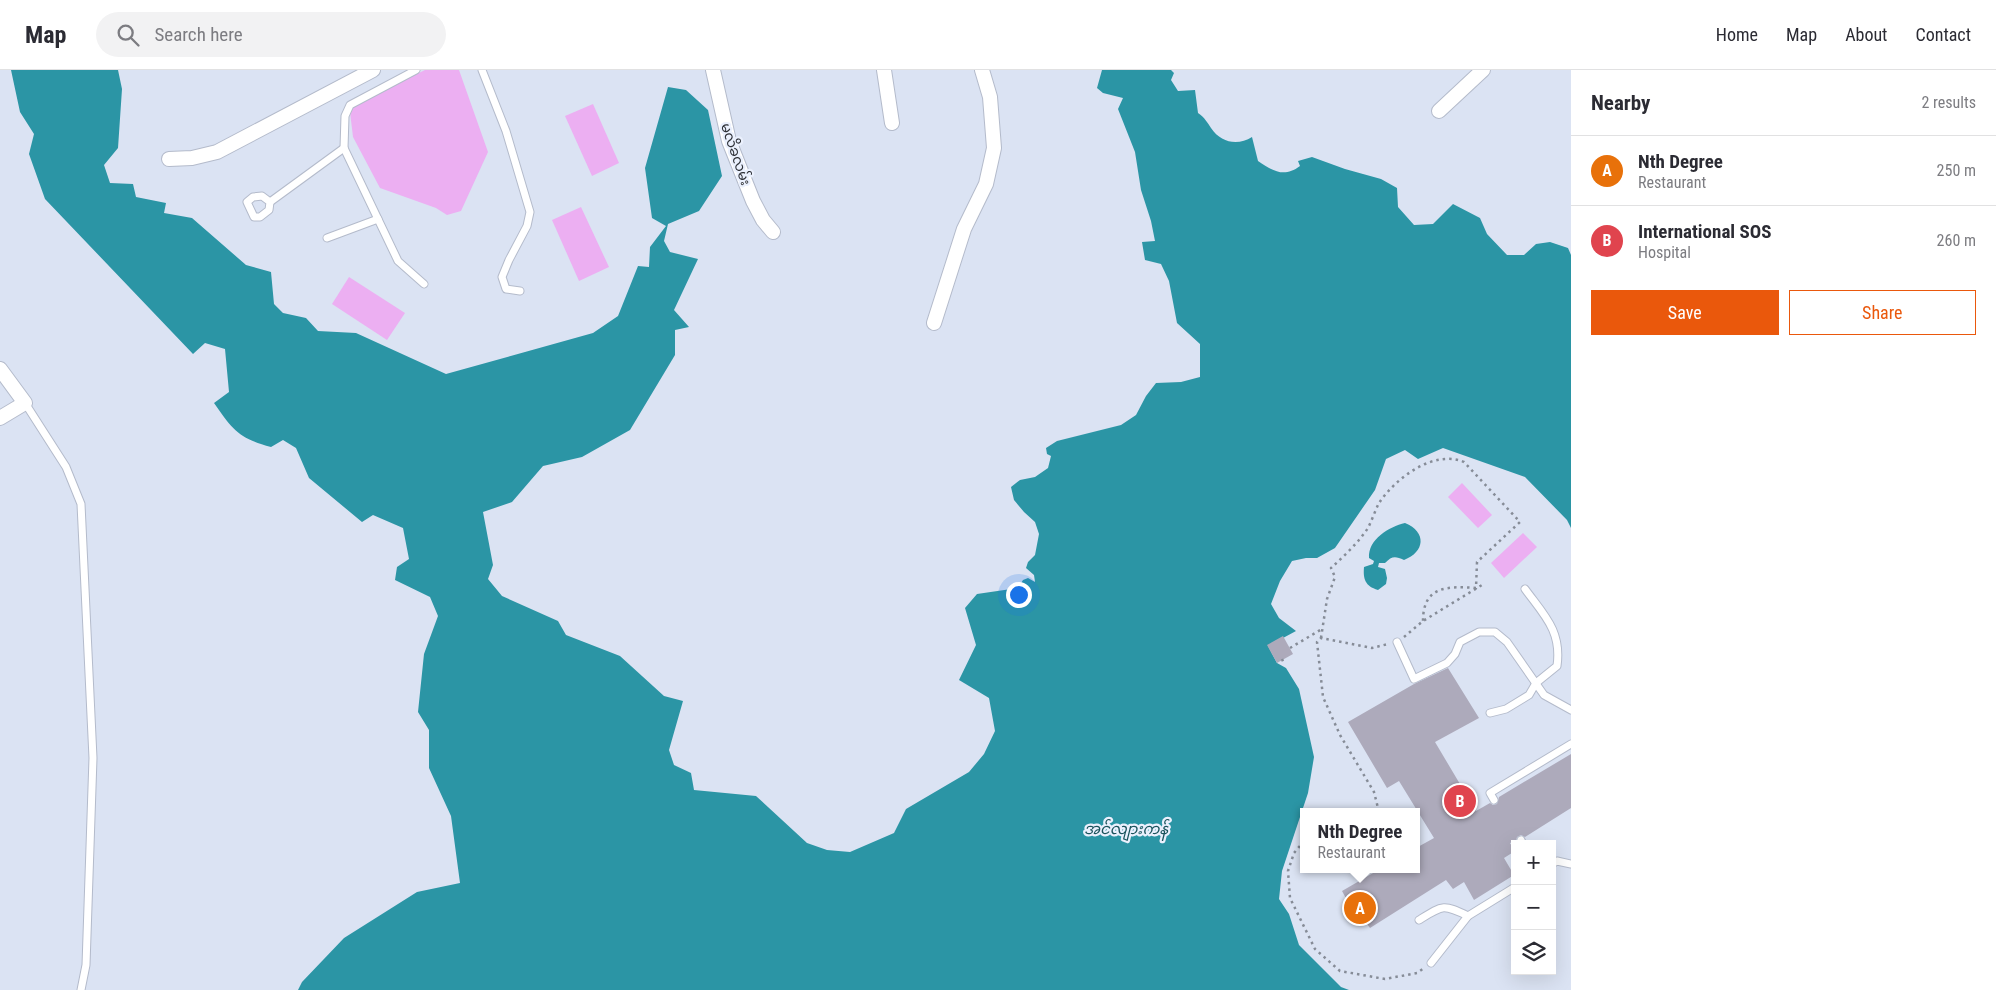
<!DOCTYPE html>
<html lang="en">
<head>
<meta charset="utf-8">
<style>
  body { margin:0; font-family:"Roboto Condensed","Noto Sans Myanmar",sans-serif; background:#f2f2f3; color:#2b2b33 }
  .controls { position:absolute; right:15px; bottom:15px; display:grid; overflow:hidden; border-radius:0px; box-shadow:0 5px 20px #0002 }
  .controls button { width:45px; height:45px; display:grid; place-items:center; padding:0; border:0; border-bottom:1px solid #e1e1e2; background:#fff; color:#2b2b33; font:25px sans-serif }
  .you { position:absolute; left:1018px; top:524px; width:18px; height:18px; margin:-12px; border:4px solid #fff; border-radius:50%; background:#1a73e8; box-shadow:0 0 0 8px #1a73e833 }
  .badge { display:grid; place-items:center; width:32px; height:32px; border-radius:50%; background:#ea580c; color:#fff; font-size:16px; font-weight:700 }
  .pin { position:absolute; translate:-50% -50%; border:2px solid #fff; box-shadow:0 1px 5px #0006 }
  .popup { position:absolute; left:1300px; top:738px; width:120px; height:65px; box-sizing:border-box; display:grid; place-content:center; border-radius:0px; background:#fff; filter:drop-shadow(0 1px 4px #0005); font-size:16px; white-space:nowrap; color:#7c7c81 }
  .popup b { font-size:19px; color:#2b2b33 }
  .popup::after { content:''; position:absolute; left:50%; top:100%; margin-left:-10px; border:10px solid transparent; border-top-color:#fff }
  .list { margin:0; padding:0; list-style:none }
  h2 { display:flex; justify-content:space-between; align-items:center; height:65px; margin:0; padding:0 20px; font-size:21px }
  h2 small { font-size:16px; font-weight:400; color:#7c7c81 }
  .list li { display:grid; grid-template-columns:32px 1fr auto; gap:15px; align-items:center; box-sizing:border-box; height:70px; padding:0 20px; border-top:1px solid #e1e1e2 }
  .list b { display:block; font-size:19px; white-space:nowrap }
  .list p { margin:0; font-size:16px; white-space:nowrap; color:#7c7c81 }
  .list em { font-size:16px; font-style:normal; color:#7c7c81 }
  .actions { display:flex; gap:10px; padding:15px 20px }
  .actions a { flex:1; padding:11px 0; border:1px solid #ea580c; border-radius:0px; text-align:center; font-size:18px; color:#ea580c }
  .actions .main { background:#ea580c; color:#fff }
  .icon { flex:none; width:28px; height:28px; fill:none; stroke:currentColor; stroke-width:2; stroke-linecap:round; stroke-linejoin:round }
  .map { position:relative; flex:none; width:1571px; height:920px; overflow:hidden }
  header { display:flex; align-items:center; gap:30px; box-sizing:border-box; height:70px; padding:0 25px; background:#fff; border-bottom:1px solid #e1e1e2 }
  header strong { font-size:24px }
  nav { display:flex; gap:28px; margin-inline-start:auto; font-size:18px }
  .search { width:350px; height:45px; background:#f2f2f3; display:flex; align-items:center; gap:12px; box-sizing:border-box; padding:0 18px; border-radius:28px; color:#7c7c81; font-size:19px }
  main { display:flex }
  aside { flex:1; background:#fff }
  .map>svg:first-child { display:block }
  .garden { fill:#ecaff2 }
  .water { fill:#2b95a5 }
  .building { fill:#adaabb }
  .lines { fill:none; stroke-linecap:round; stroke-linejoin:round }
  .lane-casing { stroke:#b4bbcb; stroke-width:9 }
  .street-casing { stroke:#b4bbcb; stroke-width:16 }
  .path { stroke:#868c97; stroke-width:2.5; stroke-dasharray:2.5 4; stroke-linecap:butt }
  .lane { stroke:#fff; stroke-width:7 }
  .street { stroke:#fff; stroke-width:14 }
  .labels { text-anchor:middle; stroke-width:4.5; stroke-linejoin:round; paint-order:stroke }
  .street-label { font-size:14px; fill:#2d3036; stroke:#eaf0fd }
  .water-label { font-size:15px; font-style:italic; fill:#1a535c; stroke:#eaf0fd }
</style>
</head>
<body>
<header>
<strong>Map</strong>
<div class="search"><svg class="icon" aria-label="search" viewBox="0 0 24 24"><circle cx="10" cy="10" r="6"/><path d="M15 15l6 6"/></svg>Search here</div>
<nav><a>Home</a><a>Map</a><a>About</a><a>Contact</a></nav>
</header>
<main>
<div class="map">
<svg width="1571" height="920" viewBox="0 0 1571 920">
  <rect width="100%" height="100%" fill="#dbe3f3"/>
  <g class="garden">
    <polygon points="425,0 459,0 488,82 461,141 447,145 436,138 380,118 353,67 350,42 357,33"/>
    <polygon points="593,34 619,93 592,106 565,46"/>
    <polygon points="581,137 609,197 579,211 552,150"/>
    <polygon points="349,207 405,243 387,270 332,234"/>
    <polygon points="1462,413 1492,445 1478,458 1448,427"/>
    <polygon points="1523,463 1537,477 1504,508 1491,493"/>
  </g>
  <g class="water">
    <path d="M11 0H118L122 19 118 78 104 95 110 113 133 114 136 127 166 133 164 143 192 148 246 195 271 202 274 234 283 243 306 248 318 261 356 263 446 304 593 263 618 246 638 196 649 197 650 177 666 156 652 148 645 98 668 17 686 20 708 40 722 106 699 141 668 154 664 171 670 182 698 189 674 240 689 257 675 260V285L630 360 582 387 543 396 512 432 483 442 493 495 488 509 502 526 558 551 566 565 620 586 664 626 683 631 669 680 674 695 691 703 694 720 756 726 807 773 827 780 850 782 894 763 906 739 969 702 984 684 995 661 989 628 959 610 976 575 965 538 977 524 1018 518 1023 510 1028 508 1035 512 1034 505 1026 498 1028 492 1035 485 1039 464 1035 452 1024 442 1014 430 1011 417 1020 410 1035 407 1048 398 1051 386 1047 384 1046 378 1057 371 1121 355 1136 345 1146 326 1156 313 1181 312 1200 307V274L1177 253 1169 211 1161 194 1145 190 1142 172 1155 171 1151 151 1141 120 1135 82 1118 39 1123 28 1103 23 1097 18 1102 0H1171L1174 3 1171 10 1178 21 1195 20 1198 43C1205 48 1207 52 1211 58 1221 73 1238 76 1252 67L1258 91C1273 101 1284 108 1300 96L1298 91 1312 87 1345 99 1381 109 1397 118 1398 137 1414 155 1433 154 1453 134 1480 148 1487 164 1507 185H1524L1536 174 1550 172 1568 178 1571 185V458L1567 450 1525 407 1443 378 1418 389 1405 380 1386 389 1375 420 1335 478 1317 488H1306L1292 491 1280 511 1271 534 1279 548 1296 561 1268 576 1277 593 1286 598 1299 619 1314 687 1308 723 1282 801 1279 829 1289 844 1299 875 1341 917 1349 920H298L302 912 344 868 417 822 460 813 451 746 429 698V660L418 642 424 584 438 546 430 527 395 510 397 497 409 489 403 458 373 445 362 452 309 408 296 378 283 370 271 377C238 368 233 360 214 333L229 322 225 279 205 273 193 284 45 129 29 84 34 64 20 42Z"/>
    <path d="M1405 453C1427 462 1425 482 1404 490 1395 486 1392 486 1385 493H1379L1378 497 1385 499 1387 508 1386 514 1378 520C1365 516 1363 509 1364 497L1373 494 1374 491 1369 488C1368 469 1389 457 1405 453Z"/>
  </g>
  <g class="building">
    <polygon points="1283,566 1293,584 1277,593 1267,575"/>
    <polygon points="1448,598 1479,648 1435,672 1476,741 1490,733 1493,735 1497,734 1499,727 1571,684 1571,738 1525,767 1521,765 1517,767 1516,771 1510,773 1515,781 1504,788 1514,805 1474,830 1464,812 1453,819 1446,810 1370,858 1365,851 1353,851 1348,846 1346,838 1348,832 1342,821 1380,799 1416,799 1416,778 1434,768 1399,711 1387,718 1348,652 1414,614"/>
  </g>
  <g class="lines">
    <g class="lane-casing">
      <g id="lane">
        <polyline points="416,0 350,35 345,46 344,78 398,191 424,214"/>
        <polyline points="482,0 506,61 530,142 527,156 509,190 502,207 506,219 520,221"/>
        <polygon points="262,126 270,132 269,140 260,147 254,147 247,132 253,127"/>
        <polyline points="270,132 344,78"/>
        <polyline points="327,168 378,149"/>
        <polyline points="25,333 66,397 81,434 93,688 86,895 81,920"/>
        <polyline points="1397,572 1414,609 1447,593 1455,584 1460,572 1479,562 1495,562 1507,572 1544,625 1571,640"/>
        <path d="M1490 643 1506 639 1529 625 1536 613 1557 596C1562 561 1544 545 1525 519"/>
        <polyline points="1494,730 1490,723 1571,674"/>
        <polyline points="1521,770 1523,774"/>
        <polyline points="1552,794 1557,791 1571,794"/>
        <path d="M1419 850C1443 835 1443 834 1468 846"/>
        <polyline points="1431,893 1468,846 1515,817"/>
      </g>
    </g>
    <g class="street-casing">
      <g id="street">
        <polyline points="713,0 729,71 753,131 763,150 773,162"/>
        <polyline points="884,0 892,53"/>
        <polyline points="1439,41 1483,0"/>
        <polyline points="169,89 192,88 217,82 373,0"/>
        <polyline points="934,253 964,159 986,114 994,78 990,27 982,0"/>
        <polyline points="0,299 25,333 0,348"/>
      </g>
    </g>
    <g class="path">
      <polyline points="1404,567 1423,551 1482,515"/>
      <path d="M1321 568 1327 529 1335 507 1331 498C1344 486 1358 473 1368 458 1372 450 1375 441 1379 433 1395 409 1433 379 1464 392L1520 452 1477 492 1476 518C1447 516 1423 516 1423 551"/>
      <polyline points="1290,578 1322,559"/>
      <polyline points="1282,589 1284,594"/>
      <polyline points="1379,742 1374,722 1340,665 1323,627 1317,572 1321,568 1372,578 1388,574"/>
      <polyline points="1304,771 1294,783 1288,801 1290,828 1315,879 1340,901 1385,909 1417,903 1424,898"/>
    </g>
    <use href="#lane" class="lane"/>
    <use href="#street" class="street"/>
  </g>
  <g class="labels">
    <g class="street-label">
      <text transform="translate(736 84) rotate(71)" y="5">မလိခလမ်း</text>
    </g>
    <g class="water-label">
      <text x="1126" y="764">အင်လျားကန်</text>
    </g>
  </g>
</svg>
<div class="controls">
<button>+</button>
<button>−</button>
<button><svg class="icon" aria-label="layers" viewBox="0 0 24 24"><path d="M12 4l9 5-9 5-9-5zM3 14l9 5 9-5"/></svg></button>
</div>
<div class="you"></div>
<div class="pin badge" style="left:1360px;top:838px;background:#e8710a">A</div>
<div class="popup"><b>Nth Degree</b>Restaurant</div>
<div class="pin badge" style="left:1460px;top:731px;background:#e0444e">B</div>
</div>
<aside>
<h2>Nearby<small>2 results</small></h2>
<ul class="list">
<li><span class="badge" style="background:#e8710a">A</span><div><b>Nth Degree</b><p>Restaurant</p></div><em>250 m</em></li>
<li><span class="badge" style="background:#e0444e">B</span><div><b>International SOS</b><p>Hospital</p></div><em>260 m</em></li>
</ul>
<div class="actions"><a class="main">Save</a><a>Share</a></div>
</aside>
</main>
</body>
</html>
